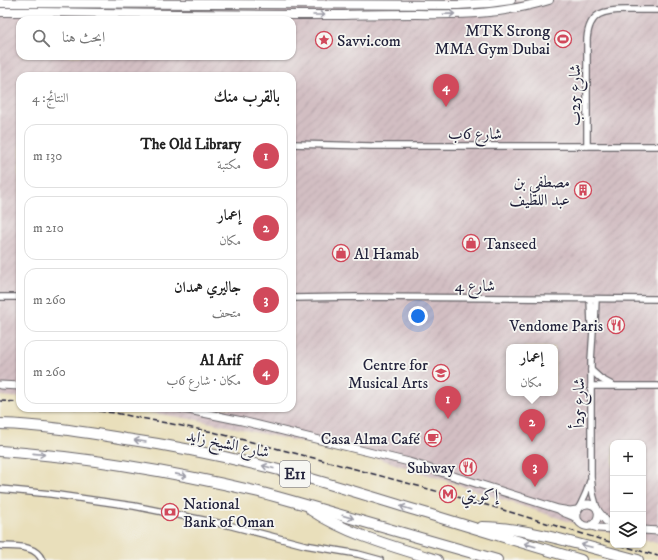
<!DOCTYPE html>
<html lang="ar">
<head>
<meta charset="utf-8">
<style>
  body { margin:0; font-family:"IM FELL DW Pica",Amiri,serif; background:#f6f6f6; color:#222; direction:rtl }
  .controls { position:absolute; right:12px; bottom:12px; display:grid; overflow:hidden; border-radius:8px; box-shadow:0 1px 3px #0004 }
  .controls button { width:36px; height:36px; display:grid; place-items:center; padding:0; border:0; border-bottom:1px solid #e0e0e0; background:#fff; color:#222; font:20px sans-serif }
  .you { position:absolute; left:418px; top:316px; width:14px; height:14px; margin:-10px; border:3px solid #fff; border-radius:50%; background:#1a73e8; box-shadow:0 0 0 6px #1a73e833 }
  .badge { display:grid; place-items:center; width:26px; height:26px; border-radius:50%; background:#d1495b; color:#fff; font-size:13px; font-weight:700 }
  .pin { position:absolute; translate:-50% -33px; filter:drop-shadow(0 1px 2px #0008) }
  .pin::after { content:''; position:absolute; top:21px; width:14px; height:12px; background:inherit; clip-path:polygon(0 0,100% 0,50% 100%) }
  .popup { position:absolute; left:506px; top:344px; width:52px; height:52px; box-sizing:border-box; display:grid; place-content:center; border-radius:8px; background:#fff; filter:drop-shadow(0 1px 3px #0005); font-size:13px; white-space:nowrap; color:#767676 }
  .popup b { font-size:15px; color:#222 }
  .popup::after { content:''; position:absolute; left:50%; top:100%; margin-left:-8px; border:8px solid transparent; border-top-color:#fff }
  .list { margin:0; padding:0; list-style:none }
  h2 { display:flex; justify-content:space-between; align-items:center; height:52px; margin:0; padding:0 16px; font-size:17px }
  h2 small { font-size:13px; font-weight:400; color:#767676 }
  .list li { display:grid; grid-template-columns:26px 1fr auto; gap:12px; align-items:center; box-sizing:border-box; height:64px; margin:0 8px 8px; padding:0 8px; border:1px solid #e0e0e0; border-radius:12px }
  .list b { display:block; font-size:15px; white-space:nowrap }
  .list p { margin:0; font-size:13px; white-space:nowrap; color:#767676 }
  .list em { font-size:13px; font-style:normal; color:#767676 }
  .icon { flex:none; width:22px; height:22px; fill:none; stroke:currentColor; stroke-width:2; stroke-linecap:round; stroke-linejoin:round }
  .map { position:relative; flex:none; width:658px; height:560px; overflow:hidden; direction:ltr }
  .search { position:absolute; background:#fff; box-shadow:0 1px 3px #0004; left:16px; top:16px; width:280px; height:44px; display:flex; align-items:center; gap:10px; box-sizing:border-box; padding:0 14px; border-radius:12px; color:#767676; font-size:15px }
  .panel { position:absolute; background:#fff; box-shadow:0 1px 3px #0004; left:16px; top:72px; width:280px; height:340px; border-radius:12px; direction:rtl }
  .map>svg:first-child { display:block }
  .industrial { fill:url(#industrial-furrows); fill-rule:evenodd }
  .lines { fill:none; stroke-linecap:round; stroke-linejoin:round }
  .minor-casing { stroke:#686468; stroke-width:8 }
  .tertiary-casing { stroke:#686468; stroke-width:9 }
  .secondary-casing { stroke:#686468; stroke-width:10 }
  .motorway-casing { stroke:#686468; stroke-width:12 }
  .minor { stroke:#fff; stroke-width:5.5 }
  .tertiary { stroke:#fff; stroke-width:7 }
  .secondary { stroke:#fff; stroke-width:8 }
  .motorway { stroke:#fff; stroke-width:10 }
  .rail { stroke:#22223b; stroke-width:1.5; stroke-dasharray:6 3; stroke-linecap:butt }
  .oneway { stroke:#9c9ca7 }
  .labels { text-anchor:middle; stroke-width:3.5; stroke-linejoin:round; paint-order:stroke }
  .shield { fill:#f6f6f2; stroke:#626272; stroke-width:1 }
  .shield-label { font-size:15px; font-weight:bold; fill:#22223b }
  .poi-label { font-size:16px; fill:#22223b; stroke:#f6f6f2; text-anchor:end }
  .street-label { font-size:16px; fill:#22223b; stroke:#f6f6f2 }
</style>
</head>
<body>
<div class="map">
<svg width="658" height="560" viewBox="0 0 658 560">
  <defs>
    <pattern id="industrial-furrows" width="10" height="10" patternUnits="userSpaceOnUse"><rect width="10" height="10" fill="#d2bec2"/><path d="M-1 1l2-2M0 10L10 0M9 11l2-2" fill="none" stroke="#b4a3a8"/></pattern>
  </defs>
  <rect width="100%" height="100%" fill="#f6f6f2"/>
  <filter id="ink" filterUnits="userSpaceOnUse"><feTurbulence type="fractalNoise" baseFrequency=".025" numOctaves="2"/><feDisplacementMap in="SourceGraphic" scale="8" xChannelSelector="R" yChannelSelector="G"/><feConvolveMatrix kernelMatrix="1 2 1 2 8 2 1 2 1" color-interpolation-filters="sRGB"/></filter>
  <filter id="wash" filterUnits="userSpaceOnUse"><feTurbulence type="fractalNoise" baseFrequency=".012" numOctaves="4" result="noise"/><feDisplacementMap in="SourceGraphic" scale="16" xChannelSelector="R" yChannelSelector="G"/><feGaussianBlur stdDeviation="0.9" result="paint"/><feColorMatrix in="noise" values="0 0 0 0 0 0 0 0 0 0 0 0 0 0 0 0 0 1.4 0 .05"/><feComposite in="paint" operator="in"/></filter>
  <g filter="url(#wash)">
    <rect width="100%" height="100%" fill="#e9dfbb"/>
    <path class="industrial" d="M0 0H658V543L643 540V443H613V533L588 528 377 458 197 420 118 408H292V76H20V398L0 396ZM20 20H292V56H20ZM509 347H555V393H509Z"/>
  </g>
  <g filter="url(#ink)">
    <g class="lines">
      <g class="minor-casing">
        <g id="minor">
          <polyline points="292,144 371,146 658,146"/>
          <path d="M587 146V39C589 12 604 10 627 10 637 10 648 10 658 10"/>
          <polyline points="0,297 20,297"/>
          <polyline points="292,298 356,297 658,299"/>
          <polyline points="590,299 591,323 593,330"/>
          <polyline points="596,299 595,323 593,330 591,361 591,477 593,494 597,509"/>
          <polyline points="591,370 601,379 612,385"/>
          <polyline points="591,386 658,386"/>
          <polyline points="0,489 51,494 134,506 228,525 305,545 358,554 380,560"/>
          <polyline points="580,506 586,493 590,481"/>
          <path d="M0 546C15 547 35 544 42 560"/>
        </g>
      </g>
      <g class="tertiary-casing">
        <g id="tertiary">
          <polyline points="0,385 20,386"/>
          <polyline points="179,408 242,421 409,462 558,509 570,511 577,510"/>
          <path d="M561 511C566 514 572 515 576 518 577 519 579 522 580 523 594 536 608 507 589 504 580 503 576 511 577 518"/>
          <polyline points="598,511 606,521 613,524"/>
          <polyline points="591,526 598,528 613,529"/>
          <polyline points="643,530 658,531"/>
        </g>
      </g>
      <g class="secondary-casing">
        <g id="secondary">
          <polyline points="0,3 458,5 489,3 511,0"/>
          <path d="M0 12H39C140 14 243 15 344 15 368 14 393 14 417 14 464 15 503 14 549 0"/>
        </g>
      </g>
      <g class="motorway-casing">
        <g id="motorway">
          <path d="M0 424C42 425 84 432 126 439 175 446 223 456 271 468 323 481 374 498 425 513 477 529 529 545 581 560"/>
          <path d="M0 451C87 457 174 472 259 492 293 501 327 511 361 521 406 534 452 547 497 560"/>
          <path d="M311 510C349 535 395 547 437 560"/>
          <path d="M482 527C507 527 531 532 555 538 583 545 611 553 638 560"/>
        </g>
      </g>
      <use href="#minor" class="minor"/>
      <use href="#tertiary" class="tertiary"/>
      <use href="#secondary" class="secondary"/>
      <use href="#motorway" class="motorway"/>
      <g class="rail">
        <polyline points="0,401 20,402"/>
        <polyline points="72,408 115,413 213,432 314,458 407,483 490,506 613,543"/>
        <polyline points="620,545 658,556"/>
      </g>
    </g>
    <defs><path id="oneway-shaft" d="M-6 0H5M1.5-3L5.5 0L1.5 3" fill="none" stroke-width="1.6" stroke-linecap="round" stroke-linejoin="round"/></defs>
    <g class="oneway">
      <use href="#oneway-shaft" transform="translate(449 14) rotate(-2)"/>
      <use href="#oneway-shaft" transform="translate(319 15)"/>
      <use href="#oneway-shaft" transform="translate(140 441) rotate(-171)"/>
      <use href="#oneway-shaft" transform="translate(39 454) rotate(6)"/>
      <use href="#oneway-shaft" transform="translate(268 467) rotate(-166)"/>
      <use href="#oneway-shaft" transform="translate(181 475) rotate(11)"/>
      <use href="#oneway-shaft" transform="translate(406 508) rotate(-163)"/>
      <use href="#oneway-shaft" transform="translate(348 517) rotate(16)"/>
      <use href="#oneway-shaft" transform="translate(530 545) rotate(-164)"/>
      <use href="#oneway-shaft" transform="translate(587 546) rotate(-165)"/>
    </g>
  </g>
  <defs>
    <g id="stadium-ring" transform="scale(0.9)"><circle r="9.5" fill="#f6f6f2" stroke="#d1495b" stroke-width="1.5"/><path d="M0-5a6.5 5 0 1 0 0 10a6.5 5 0 1 0 0-10ZM-3.5-1.8h7v3.6h-7Z" fill="#d1495b"/></g>
    <g id="sight-ring" transform="scale(0.9)"><circle r="9.5" fill="#f6f6f2" stroke="#d1495b" stroke-width="1.5"/><path d="M0-6L1.8-2.2L6-1.7L2.9 1.2L3.7 5.4L0 3.3L-3.7 5.4L-2.9 1.2L-6-1.7L-1.8-2.2Z" fill="#d1495b"/></g>
    <g id="building-ring" transform="scale(0.9)"><circle r="9.5" fill="#f6f6f2" stroke="#d1495b" stroke-width="1.5"/><path d="M-4-6H4V6H1V3H-1V6H-4ZM-2.5-4.3h1.7v1.8h-1.7ZM.8-4.3h1.7v1.8H.8ZM-2.5-1h1.7V.8h-1.7ZM.8-1h1.7V.8H.8Z" fill="#d1495b"/></g>
    <g id="shop-ring" transform="scale(0.9)"><circle r="9.5" fill="#f6f6f2" stroke="#d1495b" stroke-width="1.5"/><path d="M-5-2.5h2.3a2.7 3.5 0 0 1 5.4 0H5L5.5 6h-11ZM-1.5-2.5h3a1.5 2.3 0 0 0-3 0Z" fill="#d1495b"/></g>
    <g id="restaurant-ring" transform="scale(0.9)"><circle r="9.5" fill="#f6f6f2" stroke="#d1495b" stroke-width="1.5"/><path d="M-5-6h1v4h1v-4h1v4h1v-4h1v5L-1.5 .5V6h-2V.5L-5-1ZM5-6V6H3V1.5H1.5Q1.5-4 5-6Z" fill="#d1495b"/></g>
    <g id="school-ring" transform="scale(0.9)"><circle r="9.5" fill="#f6f6f2" stroke="#d1495b" stroke-width="1.5"/><path d="M0-5L7-2L0 1L-7-2ZM-4 1L0 2.5L4 1V4Q0 6-4 4Z" fill="#d1495b"/></g>
    <g id="cafe-ring" transform="scale(0.9)"><circle r="9.5" fill="#f6f6f2" stroke="#d1495b" stroke-width="1.5"/><path d="M-5.5-4.5H6V0H3Q3 3.5 0 3.5H-2.5Q-5.5 3.5-5.5 0ZM3-3.2v2h1.7v-2ZM-6 4.5H4V6H-6Z" fill="#d1495b"/></g>
    <g id="metro-ring" transform="scale(0.9)"><circle r="9.5" fill="#f6f6f2" stroke="#d1495b" stroke-width="1.5"/><path d="M-5.5 5V-5H-3L0 0L3-5H5.5V5H3V-.5L0 4L-3-.5V5Z" fill="#d1495b"/></g>
    <g id="bank-ring" transform="scale(0.9)"><circle r="9.5" fill="#f6f6f2" stroke="#d1495b" stroke-width="1.5"/><path d="M-6-4H6V4H-6ZM0-2.3a2.3 2.3 0 1 0 0 4.6a2.3 2.3 0 1 0 0-4.6Z" fill="#d1495b"/></g>
  </defs>
  <g fill-rule="evenodd">
    <use href="#stadium-ring" x="563" y="39"/>
    <use href="#sight-ring" x="324" y="40"/>
    <use href="#building-ring" x="583" y="190"/>
    <use href="#shop-ring" x="471" y="243"/>
    <use href="#shop-ring" x="341" y="253"/>
    <use href="#restaurant-ring" x="616" y="325"/>
    <use href="#school-ring" x="441" y="373"/>
    <use href="#cafe-ring" x="433" y="438"/>
    <use href="#restaurant-ring" x="468" y="467"/>
    <use href="#metro-ring" x="448" y="494"/>
    <use href="#bank-ring" x="170" y="512"/>
  </g>
  <g class="labels">
    <rect class="shield" x="280" y="461" width="30" height="26" rx="3"/>
    <g class="shield-label">
      <text x="295" y="479">E11</text>
    </g>
    <g class="poi-label">
      <text x="550" y="36">MTK Strong<tspan x="550" dy="18">MMA Gym Dubai</tspan></text>
      <text x="337" y="46" text-anchor="start">Savvi.com</text>
      <text x="570" y="187">مصطفي بن<tspan x="570" dy="18">عبد اللطيف</tspan></text>
      <text x="484" y="249" text-anchor="start">Tanseed</text>
      <text x="354" y="259" text-anchor="start">Al Hamab</text>
      <text x="603" y="331">Vendome Paris</text>
      <text x="428" y="370">Centre for<tspan x="428" dy="18">Musical Arts</tspan></text>
      <text x="420" y="444">Casa Alma Café</text>
      <text x="455" y="473">Subway</text>
      <text x="461" y="500" text-anchor="start">إكويتي</text>
      <text x="183" y="509" text-anchor="start">National<tspan x="183" dy="18">Bank of Oman</tspan></text>
    </g>
    <g class="street-label">
      <text transform="translate(574 95) rotate(-90)" y="6">شارع 25ب</text>
      <text x="475" y="139">شارع 6ب</text>
      <text x="475" y="291">شارع 4</text>
      <text transform="translate(578 403) rotate(-90)" y="6">شارع 25أ</text>
      <text transform="translate(228 443) rotate(12)" y="6">شارع الشيخ زايد</text>
    </g>
  </g>
</svg>
<div class="controls">
<button>+</button>
<button>−</button>
<button><svg class="icon" aria-label="layers" viewBox="0 0 24 24"><path d="M12 4l9 5-9 5-9-5zM3 14l9 5 9-5"/></svg></button>
</div>
<div class="you"></div>
<div class="pin badge" style="left:448px;top:419px">1</div>
<div class="pin badge" style="left:532px;top:442px">2</div>
<div class="popup"><b>إعمار</b>مكان</div>
<div class="pin badge" style="left:535px;top:487px">3</div>
<div class="pin badge" style="left:446px;top:107px">4</div>
<div class="search"><svg class="icon" aria-label="search" viewBox="0 0 24 24"><circle cx="10" cy="10" r="6"/><path d="M15 15l6 6"/></svg>ابحث هنا</div>
<section class="panel">
<h2>بالقرب منك<small>النتائج: 4</small></h2>
<ul class="list">
<li><span class="badge">1</span><div><b>The Old Library</b><p>مكتبة</p></div><em>130 m</em></li>
<li><span class="badge">2</span><div><b>إعمار</b><p>مكان</p></div><em>210 m</em></li>
<li><span class="badge">3</span><div><b>جاليري همدان</b><p>متحف</p></div><em>260 m</em></li>
<li><span class="badge">4</span><div><b>Al Arif</b><p>مكان · شارع 6ب</p></div><em>260 m</em></li>
</ul>
</section>
</div>
</body>
</html>
